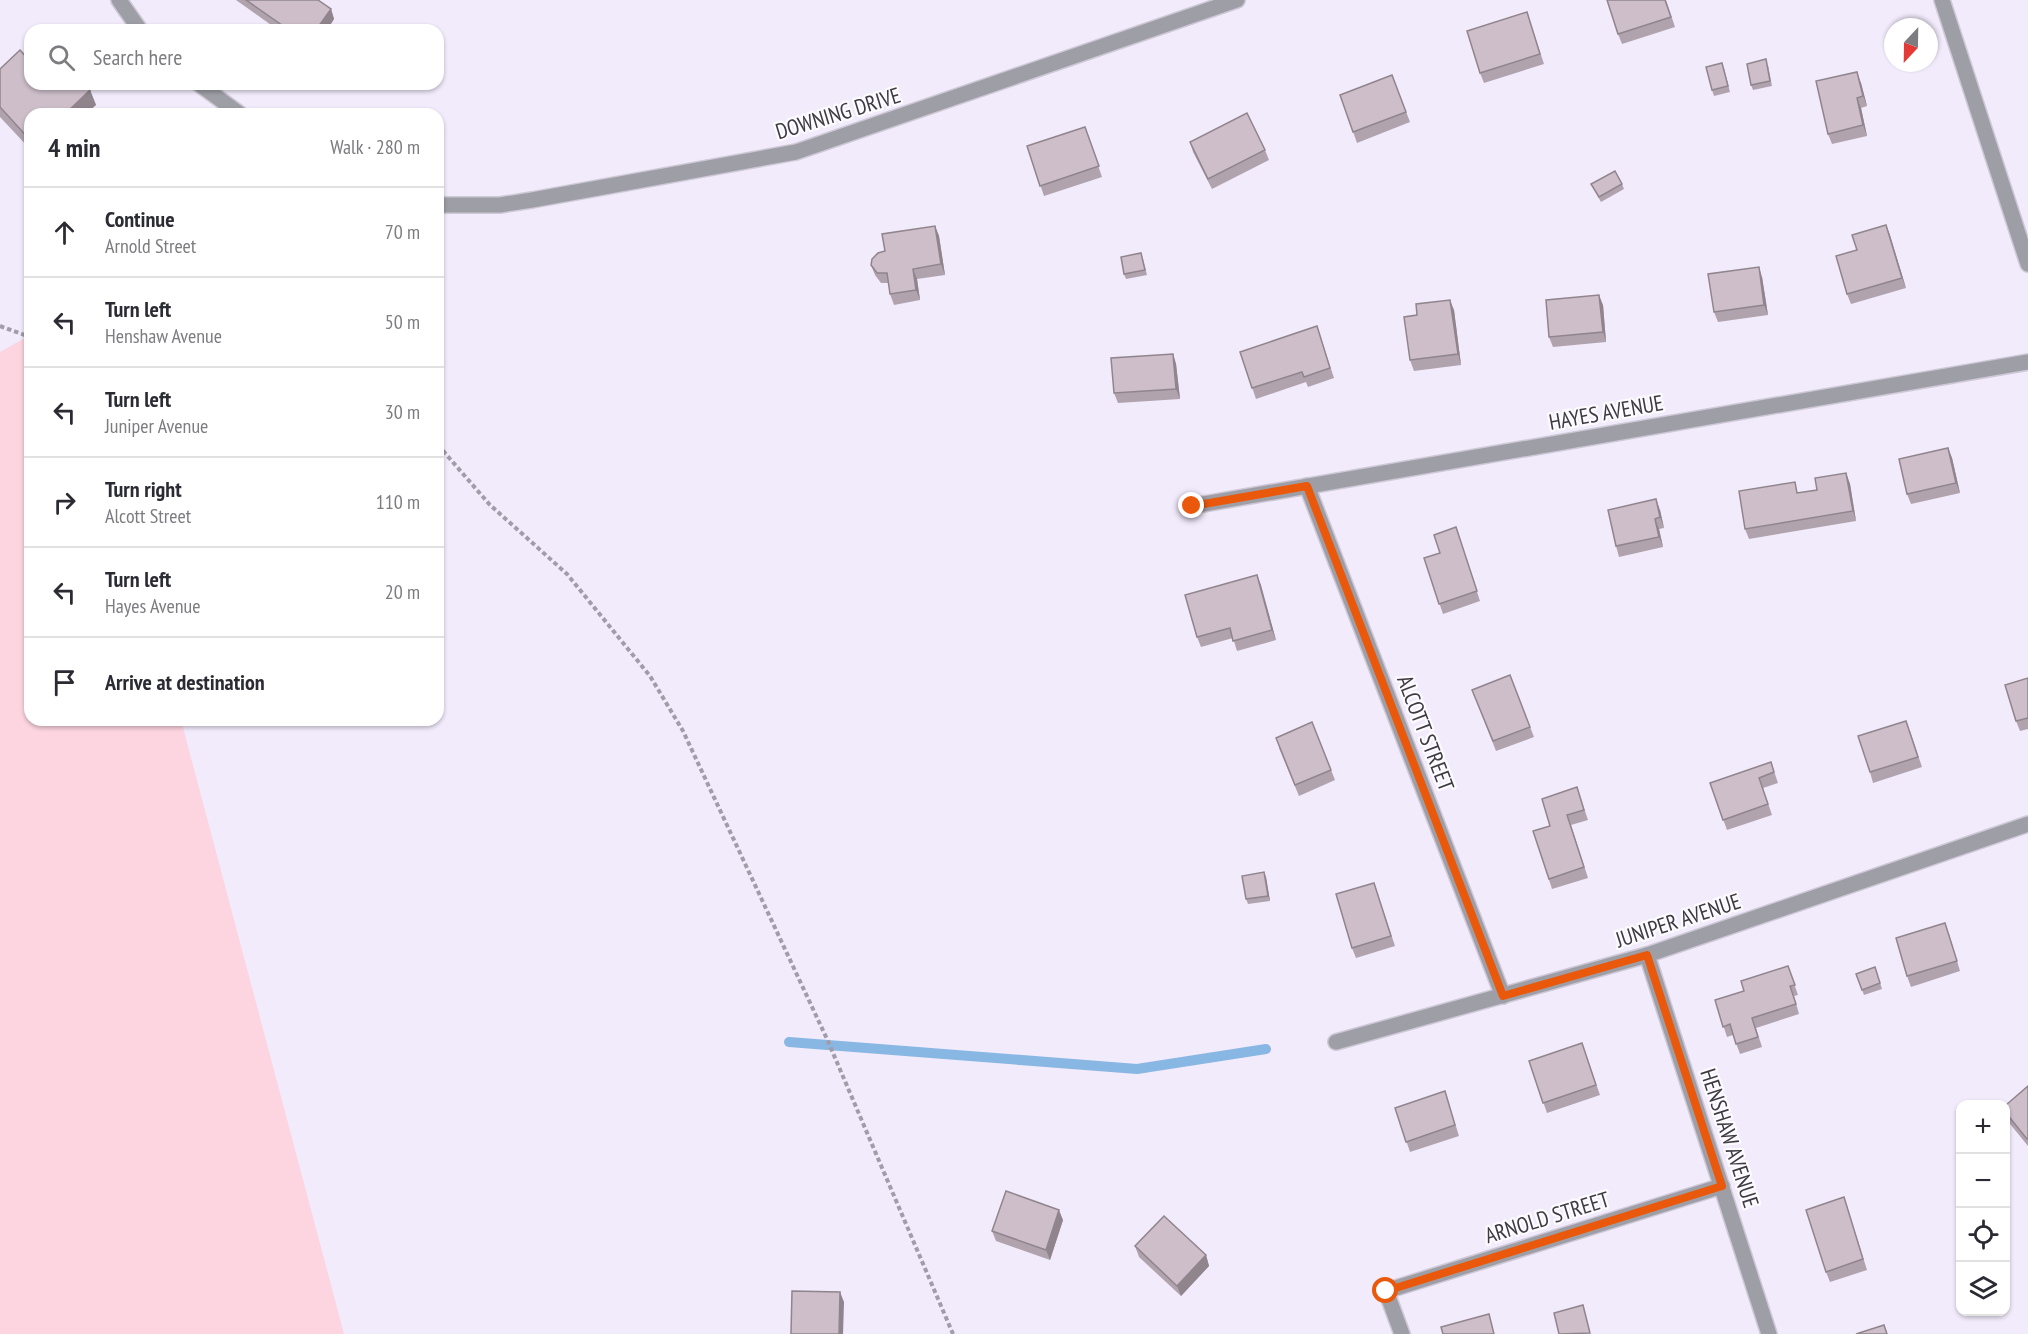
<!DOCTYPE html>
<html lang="en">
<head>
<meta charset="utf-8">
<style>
  body { margin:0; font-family:"PT Sans Narrow",sans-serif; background:#f7f7f7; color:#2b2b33 }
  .controls { position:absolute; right:18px; bottom:18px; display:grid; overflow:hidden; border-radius:12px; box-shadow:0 2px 4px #0004 }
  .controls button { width:54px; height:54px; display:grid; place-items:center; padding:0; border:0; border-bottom:2px solid #e1e1e2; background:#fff; color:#2b2b33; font:30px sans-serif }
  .compass { position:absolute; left:1884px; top:18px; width:54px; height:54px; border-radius:50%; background:#fff; box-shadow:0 2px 4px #0004; rotate:202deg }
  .stop { position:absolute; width:18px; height:18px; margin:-14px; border:4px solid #ea580c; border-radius:50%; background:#fff }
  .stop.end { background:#ea580c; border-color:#fff; box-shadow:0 2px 6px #0008 }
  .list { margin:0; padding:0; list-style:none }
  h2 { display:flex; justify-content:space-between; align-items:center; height:78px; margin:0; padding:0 24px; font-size:26px }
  h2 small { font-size:20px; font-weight:400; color:#7c7c81 }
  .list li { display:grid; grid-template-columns:39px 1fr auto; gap:18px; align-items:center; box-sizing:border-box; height:90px; padding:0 24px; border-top:2px solid #e1e1e2 }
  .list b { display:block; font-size:22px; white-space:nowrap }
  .list p { margin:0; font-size:20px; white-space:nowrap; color:#7c7c81 }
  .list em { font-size:20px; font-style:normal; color:#7c7c81 }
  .icon { flex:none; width:33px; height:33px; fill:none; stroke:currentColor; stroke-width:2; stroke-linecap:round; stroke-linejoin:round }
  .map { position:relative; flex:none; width:2028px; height:1334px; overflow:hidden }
  .search { position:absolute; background:#fff; box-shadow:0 2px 4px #0004; left:24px; top:24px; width:420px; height:66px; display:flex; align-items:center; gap:15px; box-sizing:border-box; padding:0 21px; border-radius:18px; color:#7c7c81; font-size:22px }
  .panel { position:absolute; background:#fff; box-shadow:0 2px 4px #0004; left:24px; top:108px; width:420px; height:618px; border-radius:18px }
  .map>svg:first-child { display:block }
  .park { fill:#fcd5e0 }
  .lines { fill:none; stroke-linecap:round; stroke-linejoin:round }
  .stream { stroke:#89b7e3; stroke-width:10 }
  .minor-casing { stroke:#cec8d7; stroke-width:18 }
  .path { stroke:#a19ca8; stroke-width:4; stroke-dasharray:4.5 3; stroke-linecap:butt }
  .minor { stroke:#9e9fa6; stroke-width:15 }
  .wall { fill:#b0a3ae }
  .shaded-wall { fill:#90858d }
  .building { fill:#cdbeca; stroke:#90858d; stroke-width:1.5 }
  .route { stroke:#ea580c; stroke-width:8 }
  .labels { text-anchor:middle; stroke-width:4.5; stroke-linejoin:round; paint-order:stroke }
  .street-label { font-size:22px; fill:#3d3b41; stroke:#fdfbff }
</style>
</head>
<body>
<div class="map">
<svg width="2028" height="1334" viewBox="0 0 2028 1334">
  <rect width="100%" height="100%" fill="#f2ebfc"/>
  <polygon class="park" points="30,335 30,720 181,720 344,1334 0,1334 0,352"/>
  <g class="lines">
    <polyline class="stream" points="789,1042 1137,1069 1266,1049"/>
    <g class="minor-casing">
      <g id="minor">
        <polyline points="119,0 140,30"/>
        <polyline points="1942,0 2028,264"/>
        <polyline points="199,84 240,114"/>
        <polyline points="438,205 500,205 532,200 796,152 1237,0"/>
        <polyline points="1307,486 1503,996"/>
        <polyline points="1192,506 2028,362"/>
        <polyline points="1647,955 1769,1334"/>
        <polyline points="1336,1042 1647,955 2028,824"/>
        <polyline points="1402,1334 1386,1291 1722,1186"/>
      </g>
    </g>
    <g class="path">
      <polyline points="0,326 30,337"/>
      <polyline points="438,445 490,505 567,574 650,676 683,731 827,1039 953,1334"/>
    </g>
    <use href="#minor" class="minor"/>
  </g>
  <g class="wall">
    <polygon points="236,0 318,0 331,9 334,19 327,30 278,30"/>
    <polygon points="1666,0 1675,27 1622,44 1618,34"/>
    <polygon points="1527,12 1544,64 1484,83 1480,73"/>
    <polygon points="1768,65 1772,86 1753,90 1751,85"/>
    <polygon points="1724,68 1730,92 1714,96 1712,90"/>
    <polygon points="0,69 30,84 90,90 96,105 30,114 30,149 0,117"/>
    <polygon points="1392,75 1410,122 1357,143 1340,95"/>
    <polygon points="1861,83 1867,106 1861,108 1867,136 1832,144 1828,134"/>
    <polygon points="1085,127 1102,177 1044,196 1027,146"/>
    <polygon points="1190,142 1265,150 1269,160 1212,189 1193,152"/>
    <polygon points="1591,184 1622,184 1624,189 1601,202"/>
    <polygon points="1886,225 1906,288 1851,304 1847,294 1857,250"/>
    <polygon points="935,226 939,236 945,275 917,279 920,300 894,305 890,294 889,283 881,283 875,275 871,265 885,251"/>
    <polygon points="1143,259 1147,275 1126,279 1124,274"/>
    <polygon points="1762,277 1768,315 1718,322 1714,312"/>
    <polygon points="1603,305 1606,342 1553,347 1549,337"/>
    <polygon points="1454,310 1461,365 1414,371 1410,360 1417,315"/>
    <polygon points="1317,326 1334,378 1308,387 1306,382 1256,399 1240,352"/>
    <polygon points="1173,354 1176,364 1180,399 1118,403 1114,393"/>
    <polygon points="1948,448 1952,458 1960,493 1911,504 1907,494"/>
    <polygon points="1846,473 1850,484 1856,521 1749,539 1745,529 1799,493 1817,490"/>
    <polygon points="1660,510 1664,528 1659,529 1663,547 1619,557 1616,546"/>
    <polygon points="1456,527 1480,601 1443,614 1424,558 1440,553"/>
    <polygon points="1257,575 1276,640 1237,651 1233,638 1201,647 1197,637"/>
    <polygon points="1510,675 1534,737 1496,751 1472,690"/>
    <polygon points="2028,678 2028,729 2020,731 2016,721"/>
    <polygon points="1312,722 1335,780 1299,796 1279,748"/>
    <polygon points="1910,731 1922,767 1873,783 1870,772"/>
    <polygon points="1771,762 1778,783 1763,788 1772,815 1727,830 1710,783"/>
    <polygon points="1577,787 1588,820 1571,825 1588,878 1552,889 1533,831 1550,826"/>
    <polygon points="1266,877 1270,901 1248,904 1246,899"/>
    <polygon points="1374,883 1395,946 1356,958 1352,948"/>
    <polygon points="1949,934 1960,971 1911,987 1907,976"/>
    <polygon points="1788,966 1798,995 1794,996 1799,1014 1756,1028 1762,1047 1740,1054 1733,1035 1727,1037 1715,1000 1744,991"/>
    <polygon points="1875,967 1882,989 1864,995 1856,974"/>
    <polygon points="1582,1043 1600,1095 1547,1113 1529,1061"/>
    <polygon points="2028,1086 2028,1146 2006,1119 2006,1105"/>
    <polygon points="1445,1091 1459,1136 1410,1152 1395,1108"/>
    <polygon points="1844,1197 1867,1270 1830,1282 1826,1272"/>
    <polygon points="1063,1220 1050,1260 996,1241 992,1231"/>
    <polygon points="1135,1246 1206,1255 1209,1266 1181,1296 1139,1257"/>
  </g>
  <g class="shaded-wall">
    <polygon points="331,9 334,19 327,30 316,30"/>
    <polygon points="1857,72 1861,83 1867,106 1863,96"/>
    <polygon points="90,90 96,105 86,114 65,114"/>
    <polygon points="1857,98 1861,108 1867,136 1863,125"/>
    <polygon points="1886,225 1890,235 1906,288 1902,278"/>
    <polygon points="935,226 939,236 945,275 941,264"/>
    <polygon points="1759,267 1762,277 1768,315 1764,305"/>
    <polygon points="913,269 917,279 920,300 916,290"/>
    <polygon points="1599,295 1603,305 1606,342 1603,332"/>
    <polygon points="1450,300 1454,310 1461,365 1458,354"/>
    <polygon points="1173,354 1176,364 1180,399 1176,389"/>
    <polygon points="1948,448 1952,458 1960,493 1956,483"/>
    <polygon points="1846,473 1850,484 1856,521 1853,511"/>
    <polygon points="1656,499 1660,510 1664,528 1660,517"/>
    <polygon points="1655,519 1659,529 1663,547 1659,537"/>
    <polygon points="1257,575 1261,585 1276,640 1272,630"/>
    <polygon points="1264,872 1266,877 1270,901 1268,896"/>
    <polygon points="1059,1210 1063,1220 1050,1260 1046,1250"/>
    <polygon points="1206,1255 1209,1266 1181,1296 1177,1286"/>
    <polygon points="840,1292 844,1302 843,1334 839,1334"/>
  </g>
  <g class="building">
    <polygon points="246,0 318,0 331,9 316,30 289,30"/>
    <polygon points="1607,0 1665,0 1671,17 1618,34"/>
    <polygon points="1527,12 1540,54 1480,73 1467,31"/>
    <polygon points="20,50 30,61 30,84 84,84 90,90 65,114 30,114 30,140 0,107 0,69"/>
    <polygon points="1766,59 1770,81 1751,85 1747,64"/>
    <polygon points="1722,63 1728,86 1712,90 1706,67"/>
    <polygon points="1857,72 1863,96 1857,98 1863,125 1828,134 1816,81"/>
    <polygon points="1392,75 1406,112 1353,132 1340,95"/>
    <polygon points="1247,113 1265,150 1208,179 1190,142"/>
    <polygon points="1085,127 1099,166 1040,186 1027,146"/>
    <polygon points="1615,171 1622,184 1599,197 1591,184"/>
    <polygon points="1886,225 1902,278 1847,294 1836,256 1857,250 1852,235"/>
    <polygon points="935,226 941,264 913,269 916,290 890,294 887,273 877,273 871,265 872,259 878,253 885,251 882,234"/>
    <polygon points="1141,253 1145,270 1124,274 1121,257"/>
    <polygon points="1759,267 1764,305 1714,312 1708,274"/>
    <polygon points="1599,295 1603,332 1549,337 1546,300"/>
    <polygon points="1450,300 1458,354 1410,360 1404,317 1417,315 1416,304"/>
    <polygon points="1317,326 1330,368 1304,377 1302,372 1252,388 1240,352"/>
    <polygon points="1173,354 1176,389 1114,393 1111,358"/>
    <polygon points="1948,448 1956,483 1907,494 1899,459"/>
    <polygon points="1846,473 1853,511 1745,529 1739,491 1795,482 1797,493 1817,490 1815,478"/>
    <polygon points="1656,499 1660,517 1655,519 1659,537 1616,546 1608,510"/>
    <polygon points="1456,527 1477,591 1439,604 1424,558 1440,553 1434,535"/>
    <polygon points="1257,575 1272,630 1233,641 1230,628 1197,637 1185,595"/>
    <polygon points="1510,675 1530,727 1493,741 1472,690"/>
    <polygon points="2028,678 2028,718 2016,721 2005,685"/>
    <polygon points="1906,721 1918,757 1870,772 1858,736"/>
    <polygon points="1312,722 1331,770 1295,785 1276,738"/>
    <polygon points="1771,762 1774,772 1759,778 1768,804 1723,820 1710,783"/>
    <polygon points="1577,787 1584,810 1567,815 1584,867 1549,879 1533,831 1550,826 1542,799"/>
    <polygon points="1264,872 1268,896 1246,899 1242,876"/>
    <polygon points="1374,883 1391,936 1352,948 1336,894"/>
    <polygon points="1945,923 1957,961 1907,976 1896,938"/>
    <polygon points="1788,966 1795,985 1790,986 1796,1004 1752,1018 1758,1037 1736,1044 1730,1024 1723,1027 1715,1000 1744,991 1741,981"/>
    <polygon points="1875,967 1880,983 1862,990 1856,974"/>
    <polygon points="1582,1043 1596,1085 1543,1103 1529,1061"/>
    <polygon points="2028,1086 2028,1139 2027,1139 2006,1113 2006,1105"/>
    <polygon points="1445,1091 1455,1125 1406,1142 1395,1108"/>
    <polygon points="1006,1191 1059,1210 1046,1250 992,1231"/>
    <polygon points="1844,1197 1863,1259 1826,1272 1806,1210"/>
    <polygon points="1164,1216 1206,1255 1177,1286 1135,1246"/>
    <polygon points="792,1291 840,1292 839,1334 791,1334"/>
    <polygon points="1583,1305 1590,1333 1559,1334 1554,1313"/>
    <polygon points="1489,1314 1494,1334 1443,1334 1441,1327"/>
    <polygon points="1884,1325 1887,1334 1856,1334"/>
  </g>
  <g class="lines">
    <polyline class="route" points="1192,506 1307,486 1503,996 1647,955 1722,1186 1386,1291"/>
  </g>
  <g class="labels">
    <g class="street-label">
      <text transform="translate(838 113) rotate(-17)" y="8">DOWNING DRIVE</text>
      <text transform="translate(1606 412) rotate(-10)" y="8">HAYES AVENUE</text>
      <text transform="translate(1426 733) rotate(69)" y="8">ALCOTT STREET</text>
      <text transform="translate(1678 920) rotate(-18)" y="8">JUNIPER AVENUE</text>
      <text transform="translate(1730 1138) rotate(72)" y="8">HENSHAW AVENUE</text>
      <text transform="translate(1547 1217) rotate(-17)" y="8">ARNOLD STREET</text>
    </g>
  </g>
</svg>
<div class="controls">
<button>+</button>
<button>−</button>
<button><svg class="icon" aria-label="locate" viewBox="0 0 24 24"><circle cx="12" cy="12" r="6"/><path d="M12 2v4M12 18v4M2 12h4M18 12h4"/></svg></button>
<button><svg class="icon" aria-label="layers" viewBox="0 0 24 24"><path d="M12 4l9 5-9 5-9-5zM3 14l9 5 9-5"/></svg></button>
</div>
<svg class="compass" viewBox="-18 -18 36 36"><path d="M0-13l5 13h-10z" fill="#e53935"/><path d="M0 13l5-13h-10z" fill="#7c7c81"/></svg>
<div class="stop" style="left:1386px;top:1291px"></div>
<div class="stop end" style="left:1192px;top:506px"></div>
<div class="search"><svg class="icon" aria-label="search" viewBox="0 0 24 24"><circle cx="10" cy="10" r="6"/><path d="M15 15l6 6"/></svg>Search here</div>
<section class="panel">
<h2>4 min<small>Walk · 280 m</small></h2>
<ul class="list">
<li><svg class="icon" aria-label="ahead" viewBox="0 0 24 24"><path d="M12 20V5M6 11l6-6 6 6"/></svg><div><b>Continue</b><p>Arnold Street</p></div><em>70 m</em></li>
<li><svg class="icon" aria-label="left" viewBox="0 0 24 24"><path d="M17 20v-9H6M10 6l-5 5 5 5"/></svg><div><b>Turn left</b><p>Henshaw Avenue</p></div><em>50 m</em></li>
<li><svg class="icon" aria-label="left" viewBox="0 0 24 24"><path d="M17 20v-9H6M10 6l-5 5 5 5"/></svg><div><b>Turn left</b><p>Juniper Avenue</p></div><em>30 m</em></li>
<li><svg class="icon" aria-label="right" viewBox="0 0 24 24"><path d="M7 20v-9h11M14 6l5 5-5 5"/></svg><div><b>Turn right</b><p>Alcott Street</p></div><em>110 m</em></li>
<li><svg class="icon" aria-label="left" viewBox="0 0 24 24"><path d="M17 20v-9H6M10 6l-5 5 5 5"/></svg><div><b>Turn left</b><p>Hayes Avenue</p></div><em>20 m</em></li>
<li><svg class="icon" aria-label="arrive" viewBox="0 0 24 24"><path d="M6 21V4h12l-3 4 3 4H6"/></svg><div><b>Arrive at destination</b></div></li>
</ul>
</section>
</div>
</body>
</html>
